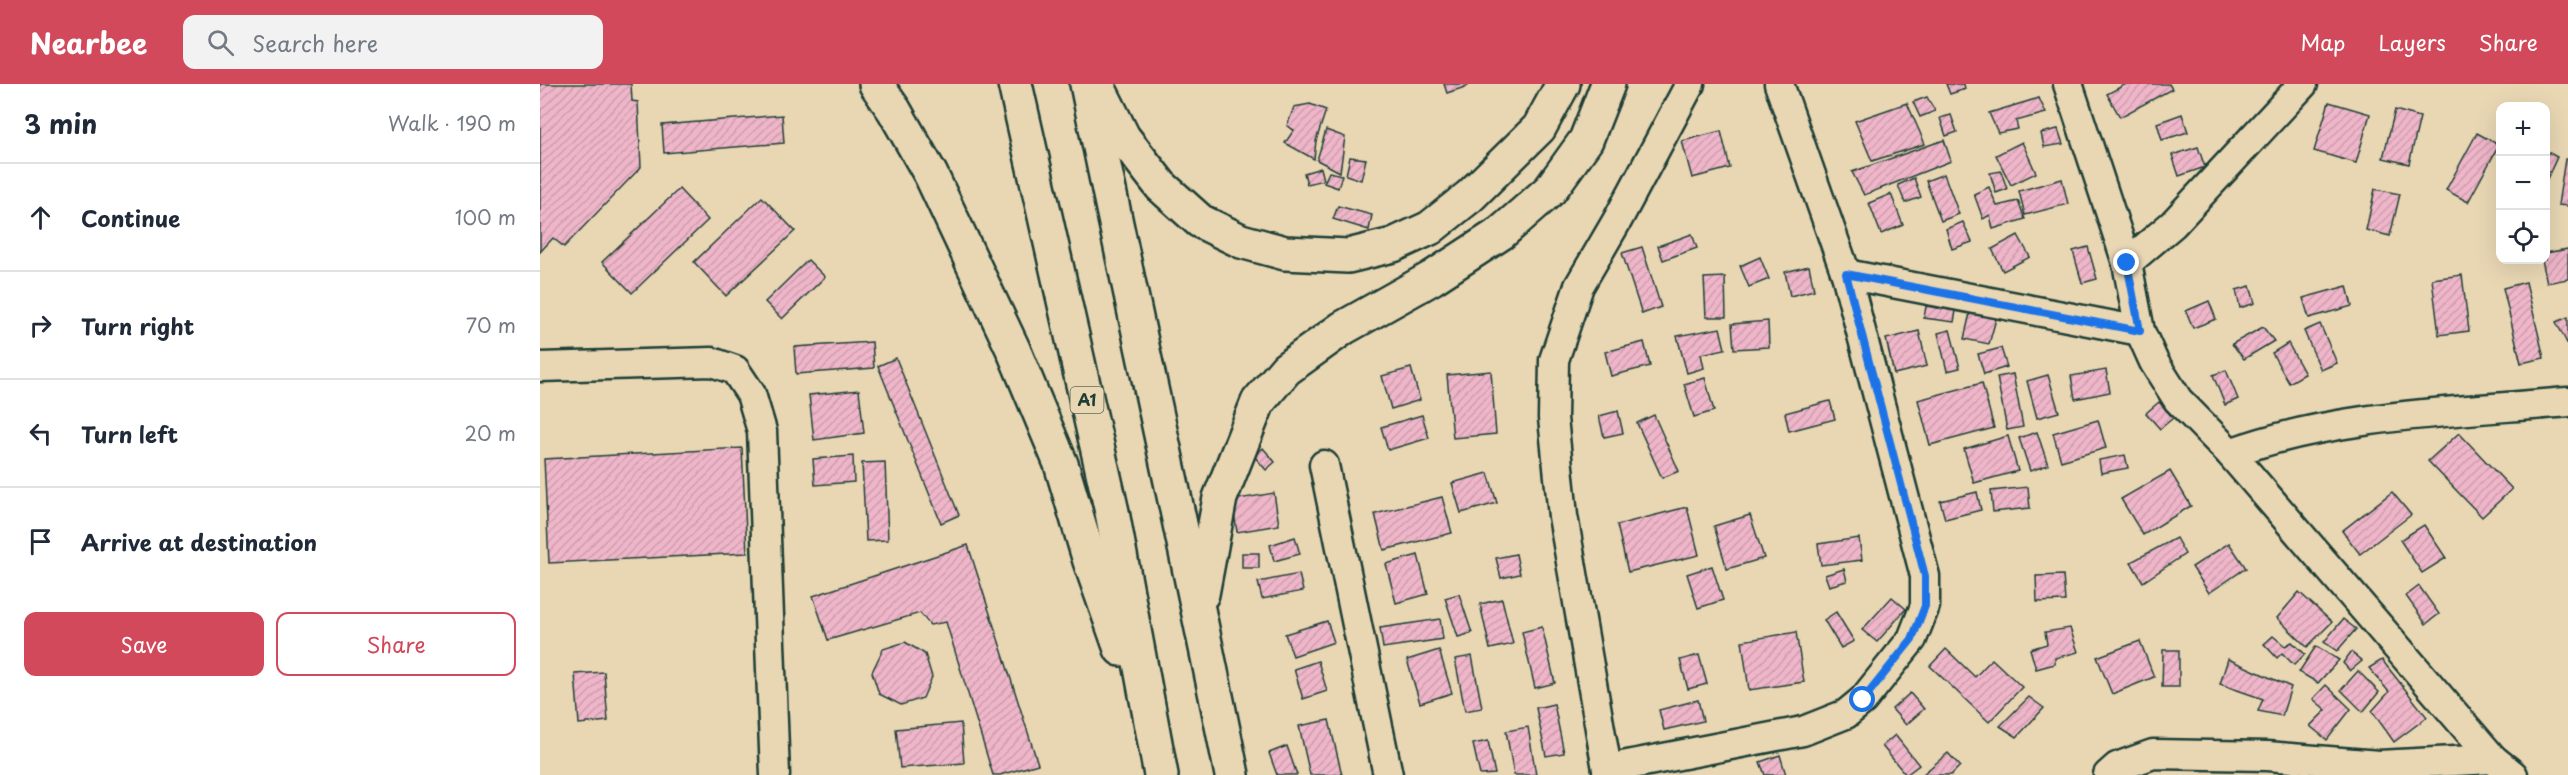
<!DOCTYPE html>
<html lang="en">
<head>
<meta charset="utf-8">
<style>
  body { margin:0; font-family:"Playpen Sans",sans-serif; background:#f2f2f3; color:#1f2937 }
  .controls { position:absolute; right:18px; top:18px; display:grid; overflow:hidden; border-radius:12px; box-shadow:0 6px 24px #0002 }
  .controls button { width:54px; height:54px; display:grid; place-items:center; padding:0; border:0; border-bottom:2px solid #e0e1e3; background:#fff; color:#1f2937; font:30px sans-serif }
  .stop { position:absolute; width:18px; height:18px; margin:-14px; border:4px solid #1a73e8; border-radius:50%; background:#fff }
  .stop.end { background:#1a73e8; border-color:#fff; box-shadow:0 2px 6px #0008 }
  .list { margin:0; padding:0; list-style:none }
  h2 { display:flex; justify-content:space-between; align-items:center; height:78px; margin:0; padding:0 24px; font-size:26px }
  h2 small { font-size:20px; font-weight:400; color:#747a83 }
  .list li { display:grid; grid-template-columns:39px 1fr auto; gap:18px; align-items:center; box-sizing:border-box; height:108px; padding:0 24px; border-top:2px solid #e0e1e3 }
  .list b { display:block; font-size:22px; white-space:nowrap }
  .list em { font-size:20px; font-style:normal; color:#747a83 }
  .actions { display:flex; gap:12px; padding:18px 24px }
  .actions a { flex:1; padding:14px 0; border:2px solid #d1495b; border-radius:12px; text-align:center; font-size:21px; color:#d1495b }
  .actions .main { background:#d1495b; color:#fff }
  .icon { flex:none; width:33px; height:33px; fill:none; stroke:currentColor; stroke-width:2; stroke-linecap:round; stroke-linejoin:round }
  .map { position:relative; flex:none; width:2028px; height:691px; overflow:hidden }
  header { display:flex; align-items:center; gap:36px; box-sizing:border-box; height:84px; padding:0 30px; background:#d1495b; color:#fff }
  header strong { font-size:28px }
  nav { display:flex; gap:33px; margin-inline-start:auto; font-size:21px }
  .search { width:420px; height:54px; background:#f2f2f3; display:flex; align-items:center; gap:15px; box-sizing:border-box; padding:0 21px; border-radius:12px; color:#747a83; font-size:22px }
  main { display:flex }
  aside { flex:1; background:#fff }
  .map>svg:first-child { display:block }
  .building { fill:url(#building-hatch); stroke:#1f3d34; stroke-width:1.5 }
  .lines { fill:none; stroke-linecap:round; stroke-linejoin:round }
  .minor-casing { stroke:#1f3d34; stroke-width:33 }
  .trunk-casing { stroke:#1f3d34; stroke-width:38 }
  .minor { stroke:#e9d7b4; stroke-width:28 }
  .trunk { stroke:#e9d7b4; stroke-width:33 }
  .route { stroke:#1a73e8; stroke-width:8 }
  .labels { text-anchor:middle; stroke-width:6; stroke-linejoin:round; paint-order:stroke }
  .shield { fill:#e9d7b4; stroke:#5c6b5a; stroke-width:1.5 }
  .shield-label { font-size:16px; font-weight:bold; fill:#1f3d34 }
</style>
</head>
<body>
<header>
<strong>Nearbee</strong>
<div class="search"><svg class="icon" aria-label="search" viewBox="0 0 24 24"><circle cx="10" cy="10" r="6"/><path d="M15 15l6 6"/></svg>Search here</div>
<nav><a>Map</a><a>Layers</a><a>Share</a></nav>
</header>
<main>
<aside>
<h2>3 min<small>Walk · 190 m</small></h2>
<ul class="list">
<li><svg class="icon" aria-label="ahead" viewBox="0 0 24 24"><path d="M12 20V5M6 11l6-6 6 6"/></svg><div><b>Continue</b></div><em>100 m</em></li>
<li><svg class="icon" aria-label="right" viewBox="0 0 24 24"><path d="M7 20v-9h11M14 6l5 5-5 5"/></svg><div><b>Turn right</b></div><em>70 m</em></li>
<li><svg class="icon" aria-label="left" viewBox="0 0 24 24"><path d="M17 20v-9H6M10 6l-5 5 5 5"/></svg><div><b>Turn left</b></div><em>20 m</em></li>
<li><svg class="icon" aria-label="arrive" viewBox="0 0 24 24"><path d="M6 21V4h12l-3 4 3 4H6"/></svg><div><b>Arrive at destination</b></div></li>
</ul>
<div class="actions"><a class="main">Save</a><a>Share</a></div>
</aside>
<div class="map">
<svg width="2028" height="691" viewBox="0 0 2028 691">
  <defs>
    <pattern id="building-hatch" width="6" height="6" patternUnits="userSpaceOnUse" patternTransform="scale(1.5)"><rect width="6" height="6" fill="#efb6c9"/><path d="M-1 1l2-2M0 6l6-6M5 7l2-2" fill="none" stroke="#cc9dad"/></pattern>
  </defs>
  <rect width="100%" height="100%" fill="#e9d7b4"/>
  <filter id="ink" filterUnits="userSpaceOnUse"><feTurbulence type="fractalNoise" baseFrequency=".0167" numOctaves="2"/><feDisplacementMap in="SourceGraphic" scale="12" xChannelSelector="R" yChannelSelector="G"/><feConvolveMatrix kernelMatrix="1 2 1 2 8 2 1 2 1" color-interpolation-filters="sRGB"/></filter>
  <g filter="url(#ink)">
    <g class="building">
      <polygon points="0,0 91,0 92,17 98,18 101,83 24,163 13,154 0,168"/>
      <polygon points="904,0 928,0 928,2 907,9"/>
      <polygon points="1406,0 1424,0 1425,5 1410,10"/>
      <polygon points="1586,0 1629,0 1632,5 1580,33 1567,10"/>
      <polygon points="1387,13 1395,27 1380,33 1373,18"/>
      <polygon points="1499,14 1506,29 1476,37 1478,45 1458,49 1449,29"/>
      <polygon points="1789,18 1830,30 1816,79 1774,67"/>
      <polygon points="1367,19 1385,60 1332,77 1315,37"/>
      <polygon points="770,20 786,26 776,57 774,75 745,59 754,46 747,42 754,23"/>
      <polygon points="1855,26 1880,33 1869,80 1843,74"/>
      <polygon points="1642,30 1648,48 1622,56 1617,39"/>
      <polygon points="242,31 244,59 124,69 122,41"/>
      <polygon points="1411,31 1417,48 1406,52 1400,34"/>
      <polygon points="1518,45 1523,60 1504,63 1501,49"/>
      <polygon points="786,46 805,53 800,88 777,76"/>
      <polygon points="1181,47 1190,84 1152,94 1142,57"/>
      <polygon points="1937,49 1959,61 1928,118 1906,106"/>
      <polygon points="1404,56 1411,77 1324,111 1312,88"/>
      <polygon points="1482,58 1496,89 1471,101 1456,71"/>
      <polygon points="1658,63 1665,83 1639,92 1632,71"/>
      <polygon points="2006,67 2017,73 2006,97"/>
      <polygon points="810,73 826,75 821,96 806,91"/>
      <polygon points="2025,75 2028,75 2028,122 2018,121"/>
      <polygon points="781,84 784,96 767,100 764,89"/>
      <polygon points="1461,87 1467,105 1456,109 1450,89"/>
      <polygon points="789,88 802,91 798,104 784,99"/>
      <polygon points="1404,90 1419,130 1401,137 1386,97"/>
      <polygon points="1374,94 1381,113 1365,119 1358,101"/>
      <polygon points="1522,95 1528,120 1485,131 1479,107"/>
      <polygon points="1449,103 1457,122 1478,117 1485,135 1453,145 1450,131 1443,135 1434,110"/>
      <polygon points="139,105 168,136 92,209 62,178"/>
      <polygon points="1835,105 1860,110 1850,152 1826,146"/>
      <polygon points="1351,110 1363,141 1341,150 1329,119"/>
      <polygon points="222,113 255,147 186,212 154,178"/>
      <polygon points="798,122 832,131 829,146 793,135"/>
      <polygon points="1423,138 1432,158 1412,165 1406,145"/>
      <polygon points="1152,150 1157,164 1123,176 1118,162"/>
      <polygon points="1478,151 1490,173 1463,187 1452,165"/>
      <polygon points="1102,163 1121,223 1102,230 1082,169"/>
      <polygon points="1548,163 1557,195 1542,199 1533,167"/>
      <polygon points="2028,165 2028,195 2007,199 2002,176 2006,176 2006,169"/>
      <polygon points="1220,173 1229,195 1209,203 1200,182"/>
      <polygon points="268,176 285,193 242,235 225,218"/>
      <polygon points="1269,182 1274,206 1250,212 1245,188"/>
      <polygon points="1922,191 1929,247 1899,251 1892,195"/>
      <polygon points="1185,193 1186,233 1166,233 1164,194"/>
      <polygon points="1986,198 2004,274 1981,279 1963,204"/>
      <polygon points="1710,202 1715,219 1700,224 1696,206"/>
      <polygon points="1807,202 1812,222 1769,234 1763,214"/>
      <polygon points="1669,217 1676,235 1653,244 1646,227"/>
      <polygon points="1386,222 1416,227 1414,238 1384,234"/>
      <polygon points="1430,229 1456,235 1449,260 1424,255"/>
      <polygon points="2028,233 2028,261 2016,238"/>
      <polygon points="1228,237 1229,263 1194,265 1192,240"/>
      <polygon points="1780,240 1797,279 1781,286 1764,247"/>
      <polygon points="1723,243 1734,257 1704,275 1692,260"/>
      <polygon points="1180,244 1185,265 1161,270 1164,284 1147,289 1137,252"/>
      <polygon points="1410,246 1420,284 1407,287 1398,249"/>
      <polygon points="1379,247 1387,282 1354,290 1346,255"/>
      <polygon points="332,258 334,284 256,290 254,263"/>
      <polygon points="1104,258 1110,282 1071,292 1065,268"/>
      <polygon points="1748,259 1765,290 1749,299 1732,269"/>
      <polygon points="1461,264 1467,283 1444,290 1438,270"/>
      <polygon points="356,274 419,431 401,439 338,282"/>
      <polygon points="871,284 880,316 851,325 842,292"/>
      <polygon points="1566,286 1570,308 1535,315 1531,292"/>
      <polygon points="1686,286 1698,315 1685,321 1673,291"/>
      <polygon points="951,287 956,350 913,354 907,291"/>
      <polygon points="1473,290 1483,343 1467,346 1457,293"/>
      <polygon points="1508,291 1519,328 1497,334 1487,297"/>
      <polygon points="1165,294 1174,327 1154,333 1144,300"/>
      <polygon points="1442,299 1454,344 1390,361 1378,316"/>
      <polygon points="319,306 324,349 274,356 269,311"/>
      <polygon points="1290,317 1295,335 1249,347 1245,329"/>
      <polygon points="1619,318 1633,334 1620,345 1606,329"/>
      <polygon points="1078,327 1083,349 1064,353 1059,332"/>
      <polygon points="882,331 889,354 848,366 841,343"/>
      <polygon points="1114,331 1139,387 1122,394 1097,339"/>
      <polygon points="1558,336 1566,364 1521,377 1513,349"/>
      <polygon points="1497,348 1508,381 1490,387 1479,354"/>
      <polygon points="1919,349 1972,405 1942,433 1888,377"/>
      <polygon points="1468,352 1478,387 1434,399 1424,365"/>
      <polygon points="202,364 207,469 9,479 4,375"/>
      <polygon points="723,364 735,378 726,386 714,372"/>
      <polygon points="1585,371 1588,384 1561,389 1559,376"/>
      <polygon points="313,372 314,398 275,401 273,375"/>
      <polygon points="345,378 348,456 326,457 322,379"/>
      <polygon points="1630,387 1651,422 1603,451 1581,415"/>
      <polygon points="948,389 957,419 921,429 912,399"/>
      <polygon points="1488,403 1490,424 1453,428 1451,407"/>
      <polygon points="1437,408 1441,426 1405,435 1400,417"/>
      <polygon points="1852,408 1871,431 1820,470 1802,447"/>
      <polygon points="734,409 739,441 697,448 692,416"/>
      <polygon points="902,413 912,449 844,466 835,430"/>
      <polygon points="1147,423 1159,471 1088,488 1077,441"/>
      <polygon points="1210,431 1224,474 1187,485 1174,442"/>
      <polygon points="1884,441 1906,474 1882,489 1860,456"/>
      <polygon points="755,453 760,470 734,477 730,461"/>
      <polygon points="1319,454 1322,476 1281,481 1278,460"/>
      <polygon points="1636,454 1645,470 1603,498 1591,478"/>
      <polygon points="1689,459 1706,484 1669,509 1652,483"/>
      <polygon points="428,461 498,680 460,691 453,691 406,538 390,541 380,529 288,556 273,512"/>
      <rect x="702" y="469" width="17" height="15"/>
      <polygon points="976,470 980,490 961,494 956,474"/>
      <polygon points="878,471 888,510 856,519 846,480"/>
      <polygon points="1172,482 1183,516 1158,524 1147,490"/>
      <polygon points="1304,485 1307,497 1289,502 1285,491"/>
      <polygon points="759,490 763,507 722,515 718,498"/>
      <polygon points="1523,491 1525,517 1497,518 1496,492"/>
      <polygon points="1879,502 1899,530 1886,540 1866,512"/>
      <polygon points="1759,508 1792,538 1767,563 1737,534"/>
      <polygon points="919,510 932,549 918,553 905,514"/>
      <polygon points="1352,513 1366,525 1337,558 1322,546"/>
      <polygon points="962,515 973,560 950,565 940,520"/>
      <polygon points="1296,528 1314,557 1301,564 1284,536"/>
      <polygon points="900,535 903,555 843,564 840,544"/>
      <polygon points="1803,535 1816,545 1797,567 1784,558"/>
      <polygon points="787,537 794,558 753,572 745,550"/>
      <polygon points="1002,543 1015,599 995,604 982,548"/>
      <polygon points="1530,544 1538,568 1515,574 1515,580 1496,585 1490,565 1507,560 1505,548"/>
      <polygon points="1256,548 1264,598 1209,606 1202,557"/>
      <polygon points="1733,552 1745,562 1752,558 1765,570 1754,581 1742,569 1737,574 1724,560"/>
      <polygon points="1600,557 1614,593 1572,610 1557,573"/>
      <polygon points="365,558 385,570 392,593 383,614 361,621 339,610 332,588 343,565"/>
      <polygon points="1776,562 1799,576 1778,599 1759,588"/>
      <polygon points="1406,565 1435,593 1452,575 1482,603 1449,638 1390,582"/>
      <polygon points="899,566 912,609 880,619 867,576"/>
      <polygon points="1623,566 1639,566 1639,603 1622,603"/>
      <polygon points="1811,568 1822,577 1810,587 1803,579"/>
      <polygon points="1159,571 1167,600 1148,605 1140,576"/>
      <polygon points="932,572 942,624 925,627 915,575"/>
      <polygon points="1688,575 1751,603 1742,632 1718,627 1723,615 1680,600"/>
      <polygon points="1842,576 1887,633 1854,658 1832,627 1849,608 1829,584"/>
      <polygon points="778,577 787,607 763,615 754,585"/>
      <polygon points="1818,587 1839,608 1823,628 1801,606"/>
      <polygon points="64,588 68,637 39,640 35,590"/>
      <polygon points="1786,601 1811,625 1787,656 1770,642 1786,626 1773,615"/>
      <polygon points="1370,609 1384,625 1366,641 1352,625"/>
      <polygon points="1489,613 1504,624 1477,653 1460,642"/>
      <polygon points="1158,616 1163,637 1124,646 1119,626"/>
      <polygon points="1014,620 1024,669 1006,672 996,624"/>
      <polygon points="789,636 802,691 770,691 759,642"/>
      <polygon points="421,639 424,679 360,684 356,645"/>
      <polygon points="988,643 996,691 974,691 966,647"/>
      <polygon points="1355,651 1379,681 1366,691 1342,662"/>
      <polygon points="948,657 955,690 940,691 933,660"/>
      <polygon points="747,662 757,691 737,691 729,669"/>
      <polygon points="1408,669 1420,682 1411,691 1382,691"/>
      <polygon points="1240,671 1246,691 1225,691 1220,678"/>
    </g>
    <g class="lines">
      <g class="minor-casing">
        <g id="minor">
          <polyline points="1528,0 1587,179 1600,247 1614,278 1638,316 1690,369 1953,675 1973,691"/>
          <polyline points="1587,179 1633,140 1763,0"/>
          <polyline points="1306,190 1600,247"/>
          <polyline points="0,283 172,278 195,286 211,310 222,347 235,691"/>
          <path d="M1690 369C1797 330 1915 328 2028 318"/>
          <polyline points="784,381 848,691"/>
          <polyline points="1067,685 1263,647 1306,630 1323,616 1372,555 1385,522 1385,492 1306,190 1239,0"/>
          <polyline points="1068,691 1023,432 1013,334 1014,276 1039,202 1078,135 1150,0"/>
          <polyline points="1568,691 1577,683 1613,670 1727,672 1839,681 1953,675"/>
        </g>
      </g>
      <g class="trunk-casing">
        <g id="trunk">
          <polyline points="336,0 354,26 391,91 473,265 521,380 550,477 581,565"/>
          <polyline points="475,0 572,428 621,691"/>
          <path d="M547 0C594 231 646 460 692 691"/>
          <polyline points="560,7 583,53 621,102 660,137 701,157 745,169 808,172 853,161 890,144 930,112 999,44 1023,0"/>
          <polyline points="662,510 680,414 718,318 746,285 803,244 892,194 961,149 1010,106 1046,56 1068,0"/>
        </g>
      </g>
      <use href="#minor" class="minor"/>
      <use href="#trunk" class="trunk"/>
    </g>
  </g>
  <g class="lines" filter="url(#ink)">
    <polyline class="route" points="1323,616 1372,555 1385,522 1385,492 1306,190 1600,247 1587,179"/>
  </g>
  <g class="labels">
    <rect class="shield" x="530.5" y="303" width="33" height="26" rx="4.5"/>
    <g class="shield-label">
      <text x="547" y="322">A1</text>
    </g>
  </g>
</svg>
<div class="controls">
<button>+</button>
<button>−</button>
<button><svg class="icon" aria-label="locate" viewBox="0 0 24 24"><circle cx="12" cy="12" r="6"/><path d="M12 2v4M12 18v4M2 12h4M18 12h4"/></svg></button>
</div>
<div class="stop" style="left:1323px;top:616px"></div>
<div class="stop end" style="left:1587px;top:179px"></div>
</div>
</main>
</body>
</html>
